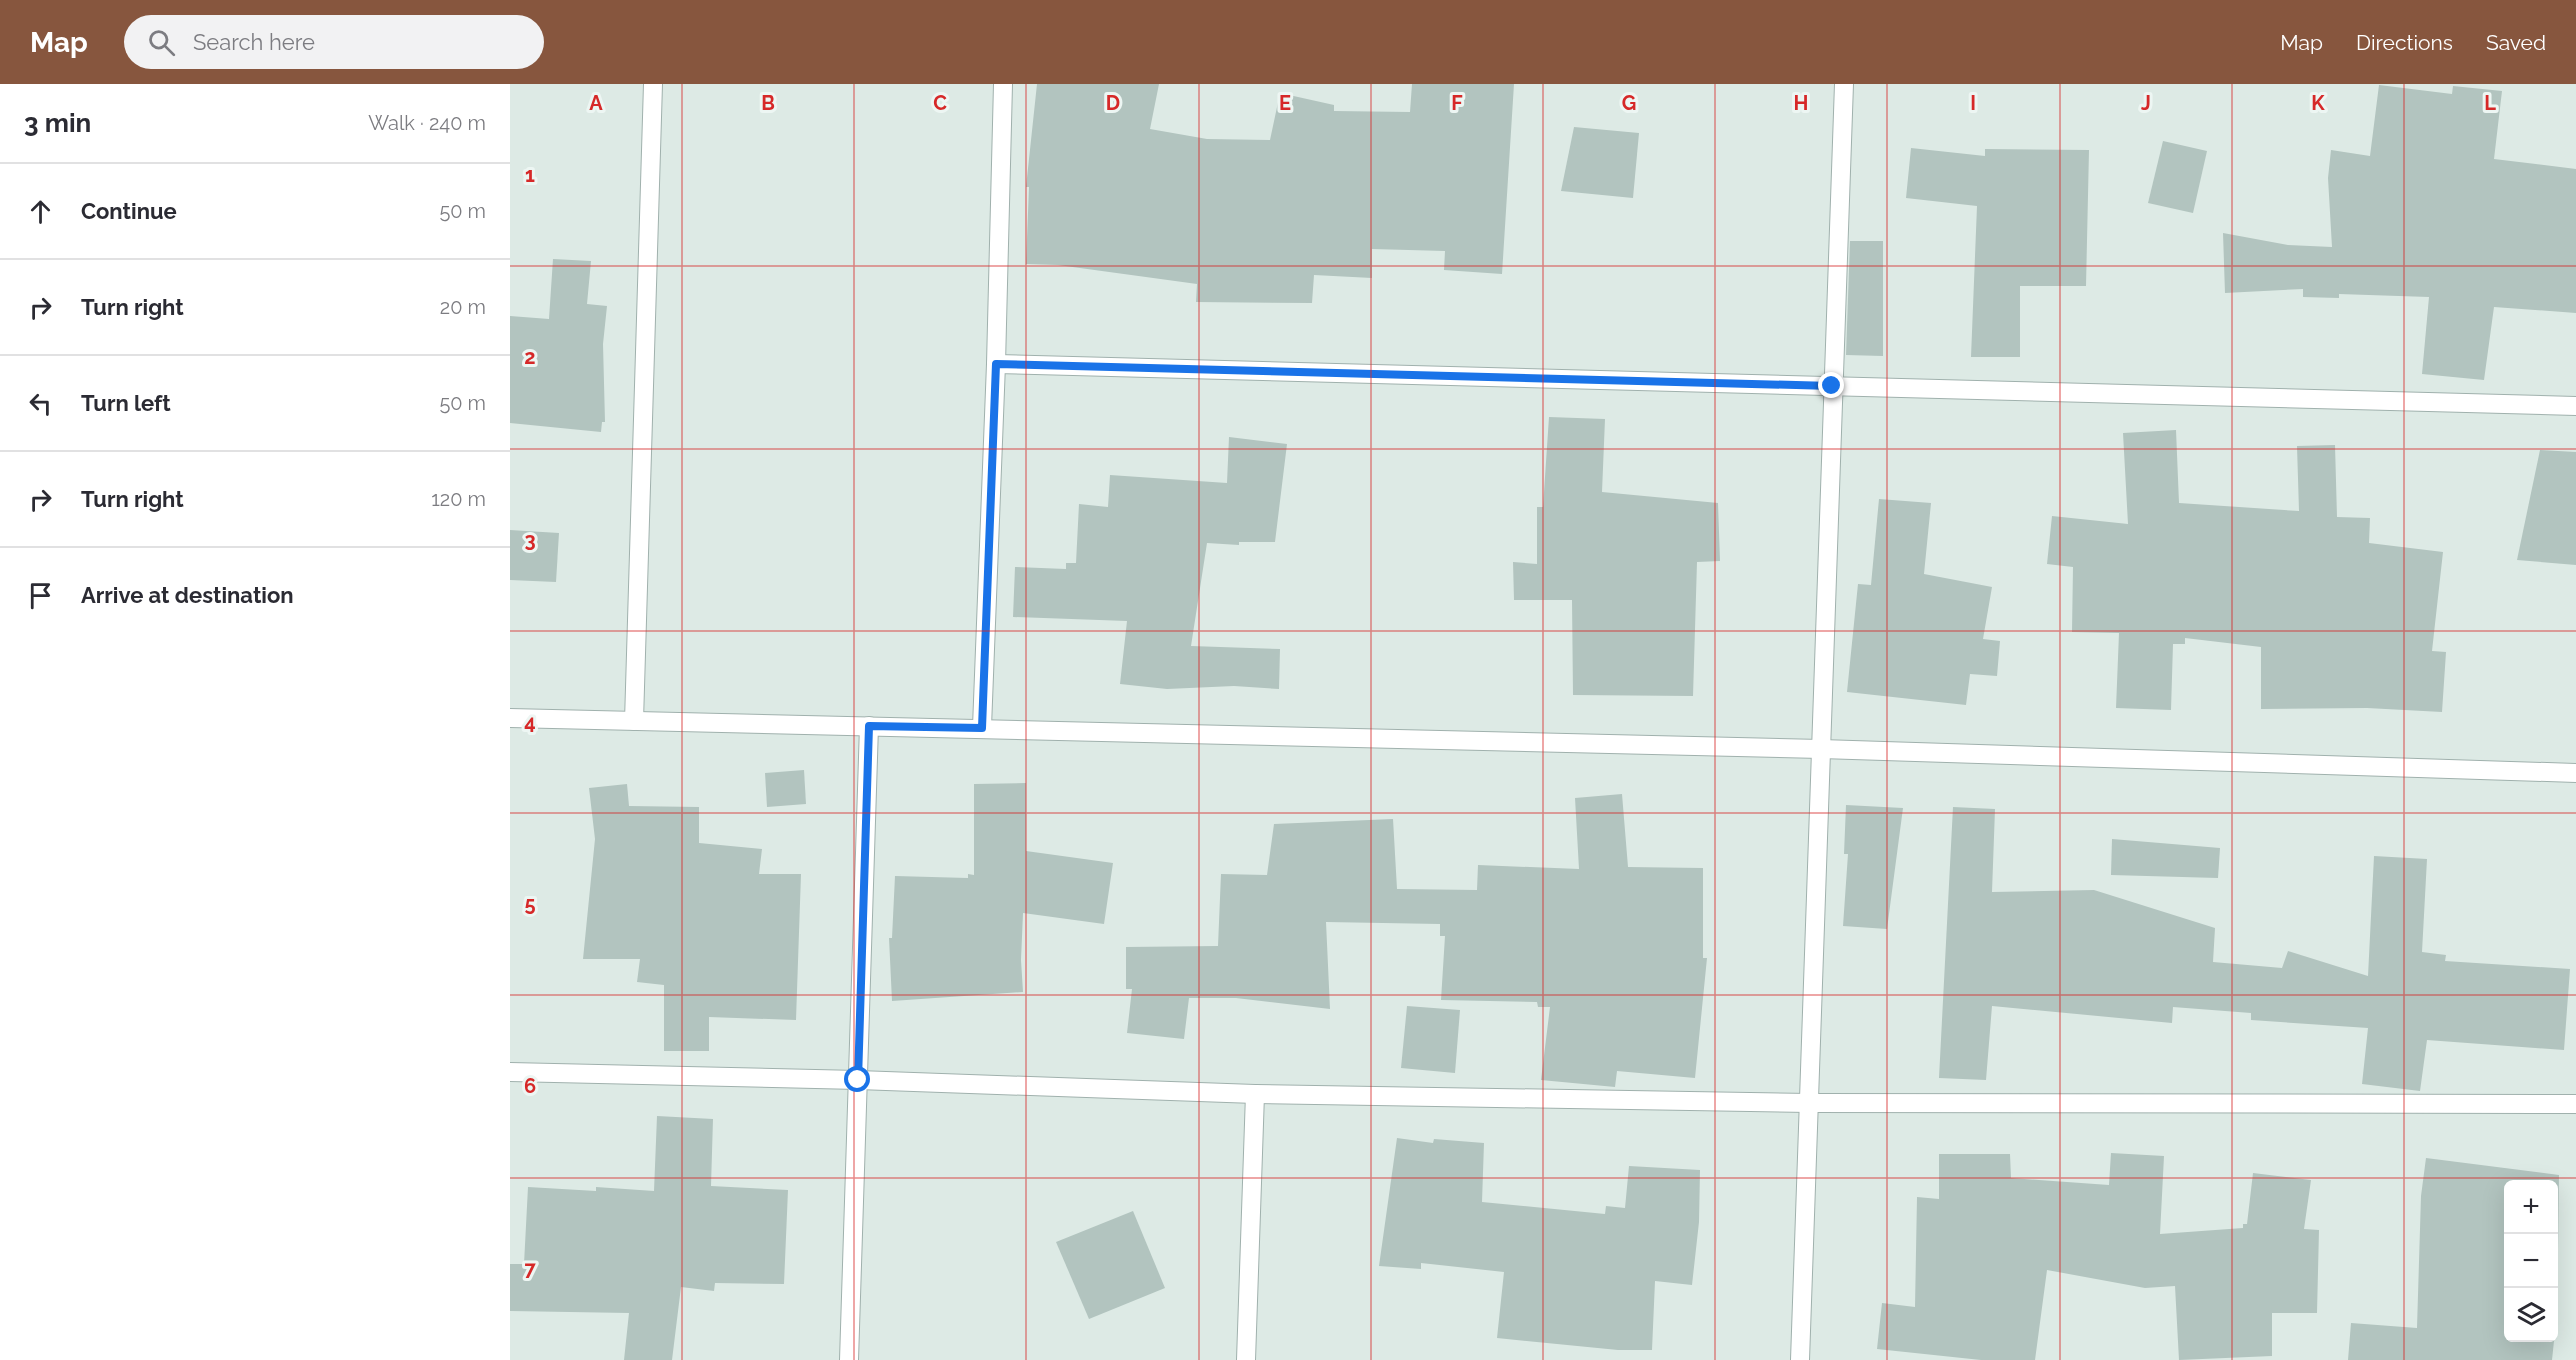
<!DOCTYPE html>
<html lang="en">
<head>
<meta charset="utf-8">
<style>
  body { margin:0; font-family:Raleway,sans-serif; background:#f2f2f3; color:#2b2b33 }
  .controls { position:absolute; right:18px; bottom:18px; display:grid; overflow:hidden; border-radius:9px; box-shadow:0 6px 24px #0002 }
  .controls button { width:54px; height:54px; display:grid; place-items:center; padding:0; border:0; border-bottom:2px solid #e1e1e2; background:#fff; color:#2b2b33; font:30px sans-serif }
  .stop { position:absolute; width:18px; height:18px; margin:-14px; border:4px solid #1a73e8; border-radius:50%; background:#fff }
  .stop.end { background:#1a73e8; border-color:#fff; box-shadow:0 2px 6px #0008 }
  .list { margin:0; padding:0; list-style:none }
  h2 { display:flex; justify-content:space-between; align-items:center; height:78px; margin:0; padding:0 24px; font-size:26px }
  h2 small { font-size:20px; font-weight:400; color:#7c7c81 }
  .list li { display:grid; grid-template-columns:39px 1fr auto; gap:18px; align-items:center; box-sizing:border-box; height:96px; padding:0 24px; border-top:2px solid #e1e1e2 }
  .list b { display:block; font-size:22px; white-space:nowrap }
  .list em { font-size:20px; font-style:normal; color:#7c7c81 }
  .icon { flex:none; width:33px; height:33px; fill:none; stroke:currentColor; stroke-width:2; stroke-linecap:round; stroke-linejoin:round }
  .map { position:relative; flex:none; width:2066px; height:1276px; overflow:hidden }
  header { display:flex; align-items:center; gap:36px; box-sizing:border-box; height:84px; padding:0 30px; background:#87563e; color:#fff }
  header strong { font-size:28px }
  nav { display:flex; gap:33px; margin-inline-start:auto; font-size:21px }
  .search { width:420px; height:54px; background:#f2f2f3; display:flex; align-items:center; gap:15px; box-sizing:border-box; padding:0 21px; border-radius:33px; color:#7c7c81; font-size:22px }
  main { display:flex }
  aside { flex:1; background:#fff }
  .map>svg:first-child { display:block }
  .building { fill:#b2c4bf }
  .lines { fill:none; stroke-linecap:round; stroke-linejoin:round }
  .minor-casing { stroke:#a0b1ad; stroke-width:20 }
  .minor { stroke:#fff; stroke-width:18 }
  .route { stroke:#1a73e8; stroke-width:8 }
  .grid { fill:none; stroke:#d62828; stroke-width:1.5; stroke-opacity:0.55 }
  .grid-label { font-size:20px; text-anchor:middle; font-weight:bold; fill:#d62828; stroke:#edf6f3; stroke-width:6; stroke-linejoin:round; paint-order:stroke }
</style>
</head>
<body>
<header>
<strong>Map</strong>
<div class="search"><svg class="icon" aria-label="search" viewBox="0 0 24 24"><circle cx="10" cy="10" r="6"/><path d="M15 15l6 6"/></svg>Search here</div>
<nav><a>Map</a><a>Directions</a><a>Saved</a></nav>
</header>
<main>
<aside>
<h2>3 min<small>Walk · 240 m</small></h2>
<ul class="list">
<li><svg class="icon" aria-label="ahead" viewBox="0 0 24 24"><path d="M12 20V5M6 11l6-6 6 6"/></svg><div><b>Continue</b></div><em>50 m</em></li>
<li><svg class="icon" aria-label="right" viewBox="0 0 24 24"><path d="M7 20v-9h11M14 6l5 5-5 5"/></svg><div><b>Turn right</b></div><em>20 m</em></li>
<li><svg class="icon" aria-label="left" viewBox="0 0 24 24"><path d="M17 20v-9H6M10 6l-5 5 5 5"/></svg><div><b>Turn left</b></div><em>50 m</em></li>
<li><svg class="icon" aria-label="right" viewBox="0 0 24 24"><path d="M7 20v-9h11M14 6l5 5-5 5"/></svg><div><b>Turn right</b></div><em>120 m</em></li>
<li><svg class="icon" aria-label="arrive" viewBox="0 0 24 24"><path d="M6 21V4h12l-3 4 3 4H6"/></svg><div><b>Arrive at destination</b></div></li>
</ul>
</aside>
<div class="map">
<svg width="2066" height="1276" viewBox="0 0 2066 1276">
  <rect width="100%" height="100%" fill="#ddeae5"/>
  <g class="building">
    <polygon points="527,0 649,0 640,45 697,55 760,56 770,9 824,21 824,27 900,28 902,0 1004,0 992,190 934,186 935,167 862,165 862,194 804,191 802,219 686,218 687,200 548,181 516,180 519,103 516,103"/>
    <polygon points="1869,1 1942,10 1943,2 1992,7 1984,75 2066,85 2066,229 1984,223 1974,296 1912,290 1919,213 1829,210 1829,214 1793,213 1793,205 1715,209 1713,149 1778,161 1822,163 1818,94 1821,66 1860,72"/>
    <polygon points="1064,43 1129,49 1123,114 1051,107"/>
    <polygon points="1653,57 1697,67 1683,129 1638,119"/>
    <polygon points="1401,64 1475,72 1475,65 1579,66 1576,202 1510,202 1510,273 1461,273 1467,122 1396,114"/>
    <polygon points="1340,157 1373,157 1373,272 1336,271"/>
    <polygon points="43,175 81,177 77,220 97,222 93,260 95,338 92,338 91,348 0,339 0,232 39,235"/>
    <polygon points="1039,333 1095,335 1092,408 1208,419 1210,477 1187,478 1183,612 1063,611 1062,516 1004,516 1003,478 1027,480 1027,423 1033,423"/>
    <polygon points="1666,346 1669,419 1789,427 1787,362 1825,361 1827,433 1860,434 1859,459 1933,468 1922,567 1936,568 1932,628 1857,624 1751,625 1751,563 1675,554 1675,560 1663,560 1661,626 1606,624 1609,549 1562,548 1563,483 1537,480 1542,432 1618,440 1613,349"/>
    <polygon points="719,353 777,360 765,458 729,458 729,461 697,459 681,562 770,565 769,605 724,602 657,605 610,600 617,537 503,533 505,483 556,485 556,479 566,479 569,420 598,423 600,391 717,399"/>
    <polygon points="2030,366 2066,368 2066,481 2007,476"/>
    <polygon points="1369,415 1421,419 1414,490 1482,503 1473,555 1490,557 1487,592 1460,590 1456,621 1337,608 1348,500 1361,501"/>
    <polygon points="0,446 49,449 46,498 0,496"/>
    <polygon points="294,686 296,720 257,723 255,689"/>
    <polygon points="516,699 516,767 603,779 594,840 513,829 511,876 513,908 382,917 379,854 382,854 385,792 458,794 458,790 464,791 464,700"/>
    <polygon points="117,700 119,722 189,723 189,759 252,765 249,790 291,790 286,936 199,933 199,967 154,967 154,901 127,898 130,875 73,875 85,755 79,704"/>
    <polygon points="1112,710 1118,783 1193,784 1193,874 1197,874 1185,994 1107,987 1105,1003 1031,996 1040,923 1028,923 1027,918 931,916 935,852 930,852 930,840 816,838 820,925 726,914 679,914 674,955 617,949 622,905 616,905 616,863 708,862 711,790 757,791 764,740 883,735 887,805 967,806 968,781 1069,785 1065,714"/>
    <polygon points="1336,721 1393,724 1377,845 1333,842 1338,770 1334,770"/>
    <polygon points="1443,723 1485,725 1482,808 1584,806 1705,844 1703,878 1772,884 1778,867 1858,892 1864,772 1917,775 1912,868 1936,871 1935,877 2060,885 2054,966 1917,956 1910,1007 1852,1000 1858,944 1741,936 1741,929 1663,923 1662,939 1482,922 1476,996 1429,994"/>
    <polygon points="1602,755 1710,764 1708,794 1601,791"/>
    <polygon points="897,922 950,926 945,989 891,984"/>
    <polygon points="147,1032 203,1035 201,1102 278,1106 274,1200 205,1199 204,1207 171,1203 162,1276 114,1276 119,1229 0,1227 0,1180 14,1180 18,1103 86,1107 86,1103 144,1107"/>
    <polygon points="887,1054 923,1059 924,1055 974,1059 972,1118 1095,1130 1096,1122 1115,1124 1119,1082 1190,1086 1189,1138 1182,1201 1145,1197 1142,1266 1108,1266 987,1254 994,1188 911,1179 911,1185 869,1182"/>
    <polygon points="1601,1069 1654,1072 1650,1150 1733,1144 1733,1140 1737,1140 1743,1089 1801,1096 1794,1145 1809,1146 1807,1229 1762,1229 1762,1272 1669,1276 1665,1202 1635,1204 1537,1186 1525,1276 1471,1276 1367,1265 1372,1219 1405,1223 1407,1113 1429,1115 1429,1070 1500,1070 1501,1094 1599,1101"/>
    <polygon points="1916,1074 2049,1091 2048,1165 2043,1214 2043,1101 1998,1101 1998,1254 2043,1254 2043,1237 2046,1238 2042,1276 1838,1276 1841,1239 1907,1244 1911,1112"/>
    <polygon points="623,1127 655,1204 579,1235 546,1158"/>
  </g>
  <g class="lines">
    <g class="minor-casing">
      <g id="minor">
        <polyline points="486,280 2066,322"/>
        <polyline points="0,634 1311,665 2066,689"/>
        <polyline points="124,637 143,0"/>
        <polyline points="472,643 486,280 493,0"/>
        <polyline points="0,988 348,996 745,1010 1299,1019 2066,1020"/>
        <polyline points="339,1276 359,642"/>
        <polyline points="736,1276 745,1010"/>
        <polyline points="1290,1276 1334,0"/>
      </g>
    </g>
    <use href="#minor" class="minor"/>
  </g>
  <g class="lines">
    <polyline class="route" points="348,996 359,642 472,644 486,280 1322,302"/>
  </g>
  <path class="grid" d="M172 0V1276M344 0V1276M516 0V1276M689 0V1276M861 0V1276M1033 0V1276M1205 0V1276M1377 0V1276M1550 0V1276M1722 0V1276M1894 0V1276M0 182H2066M0 365H2066M0 547H2066M0 729H2066M0 911H2066M0 1094H2066"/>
  <g class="grid-label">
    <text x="86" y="26">A</text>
    <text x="258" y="26">B</text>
    <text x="430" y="26">C</text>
    <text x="603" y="26">D</text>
    <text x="775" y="26">E</text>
    <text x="947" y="26">F</text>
    <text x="1119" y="26">G</text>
    <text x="1291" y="26">H</text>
    <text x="1463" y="26">I</text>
    <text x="1636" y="26">J</text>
    <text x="1808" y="26">K</text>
    <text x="1980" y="26">L</text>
    <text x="20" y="98">1</text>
    <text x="20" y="280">2</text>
    <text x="20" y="463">3</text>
    <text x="20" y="645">4</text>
    <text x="20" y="827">5</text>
    <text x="20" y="1009">6</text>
    <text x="20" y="1192">7</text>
  </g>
</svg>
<div class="controls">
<button>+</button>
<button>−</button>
<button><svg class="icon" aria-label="layers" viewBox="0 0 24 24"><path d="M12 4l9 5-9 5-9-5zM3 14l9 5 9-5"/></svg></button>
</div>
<div class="stop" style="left:348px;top:996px"></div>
<div class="stop end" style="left:1322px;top:302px"></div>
</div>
</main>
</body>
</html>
